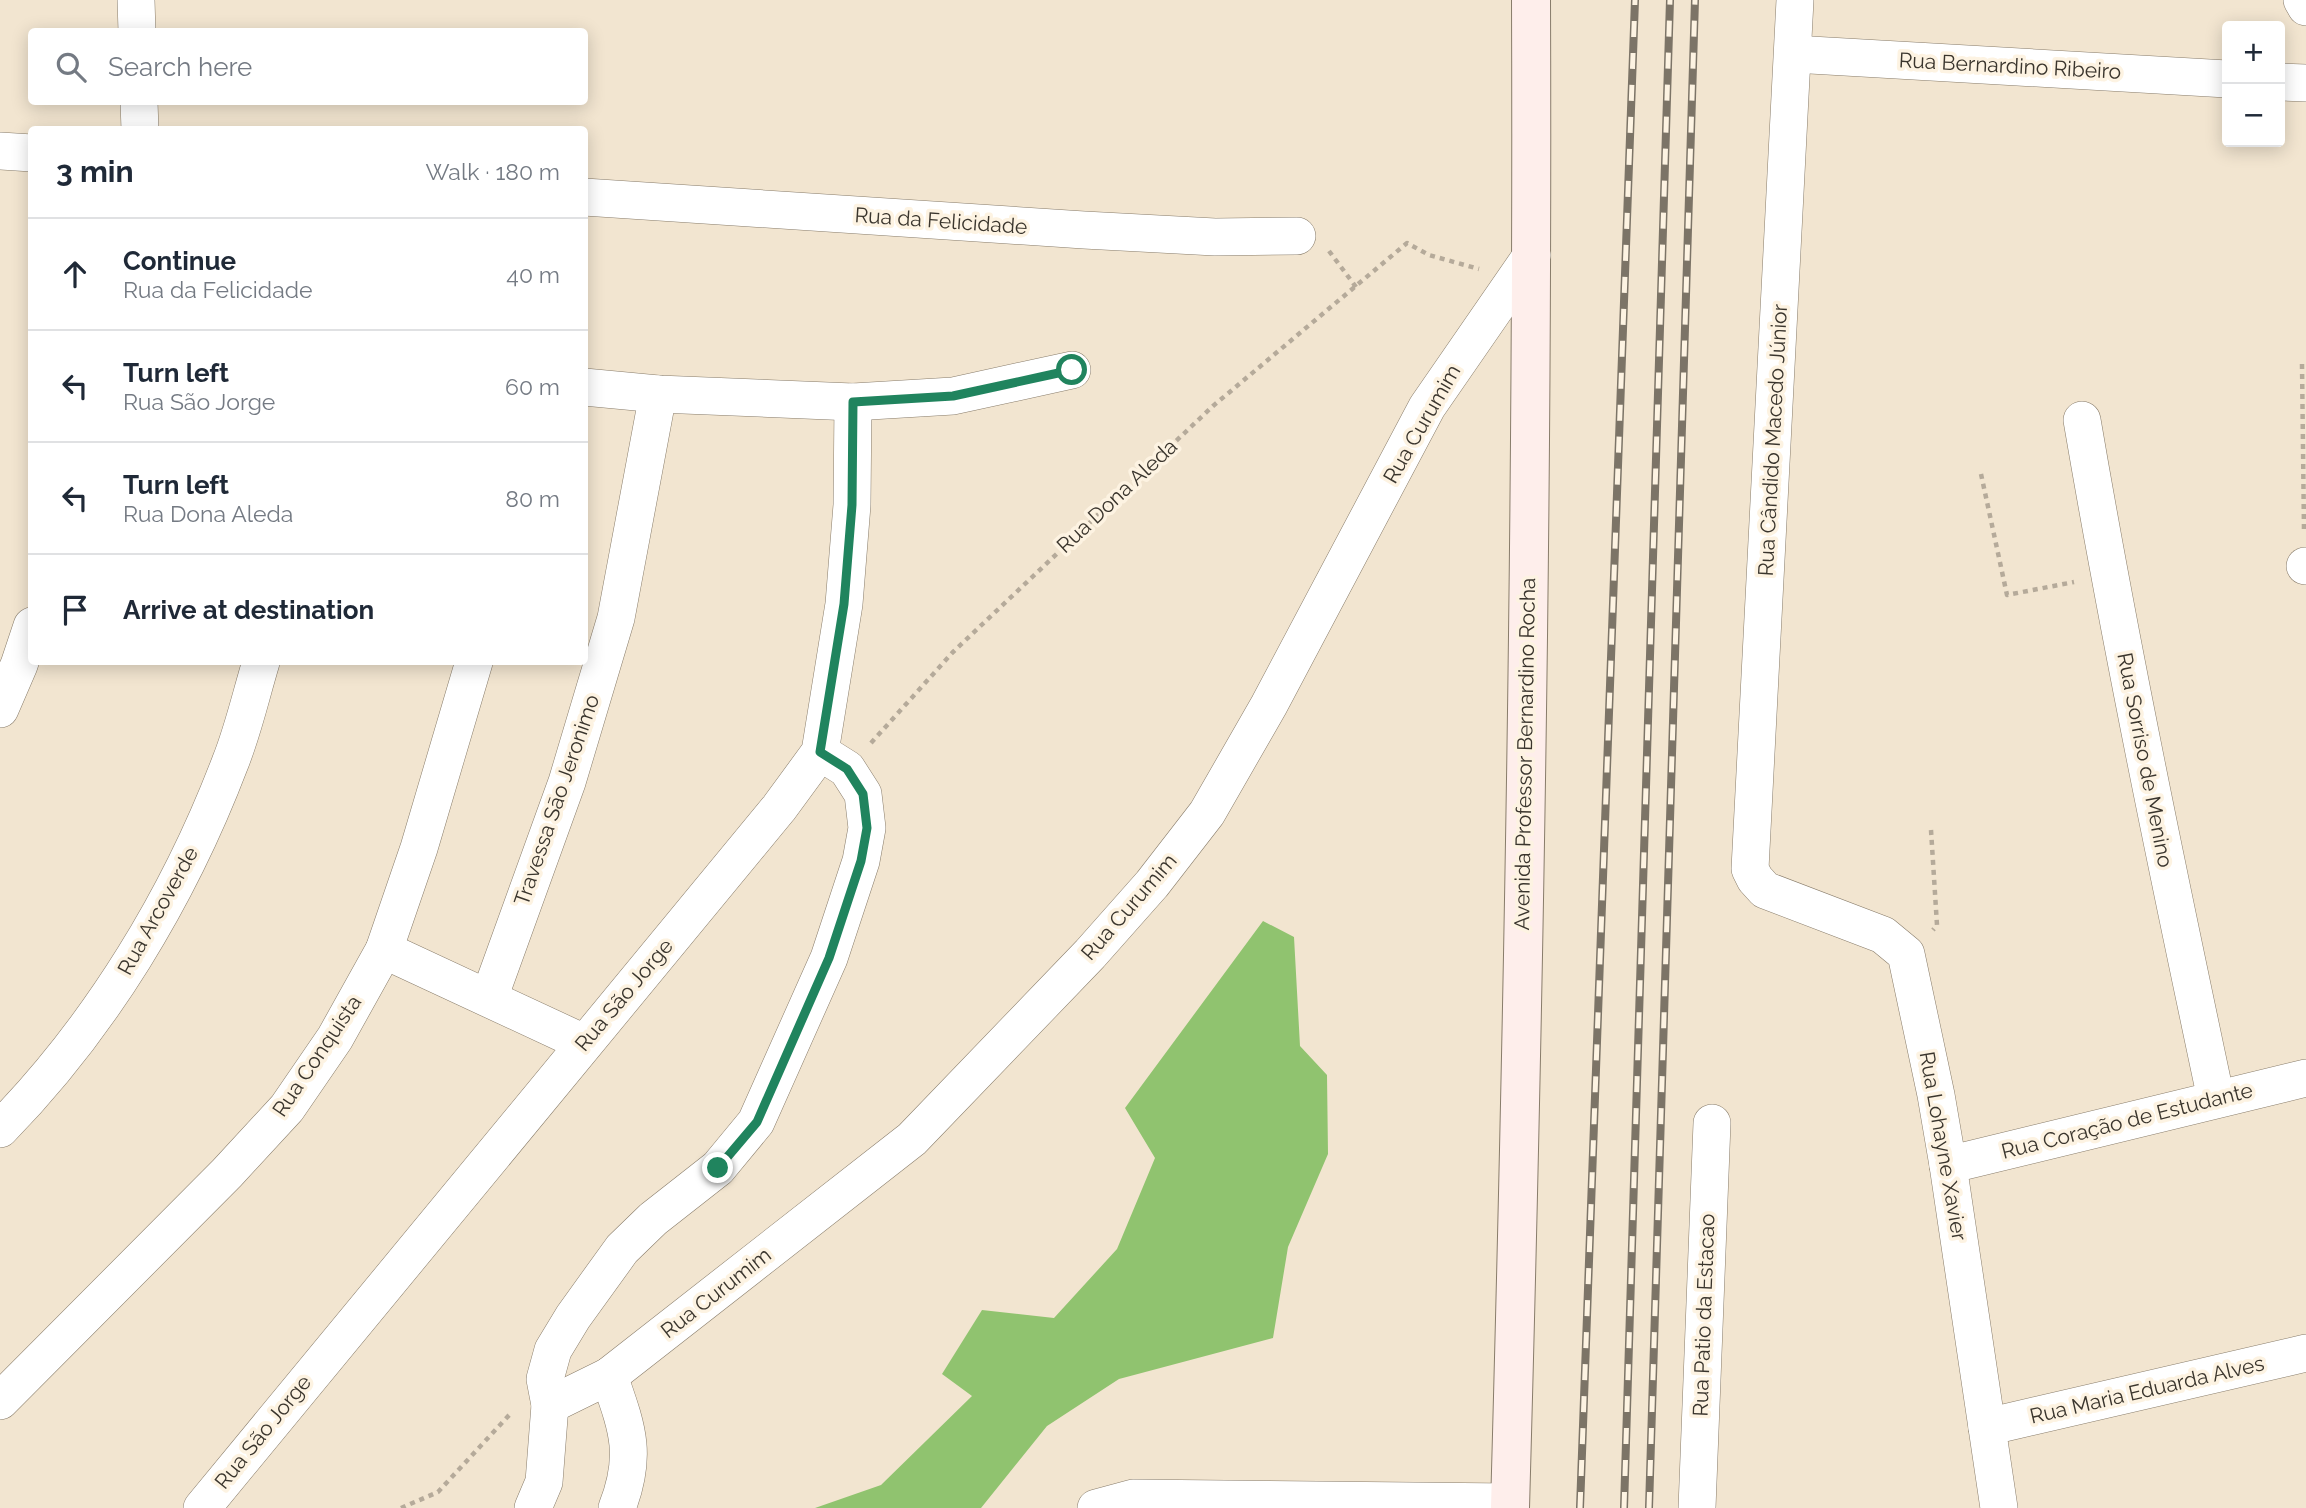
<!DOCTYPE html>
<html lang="en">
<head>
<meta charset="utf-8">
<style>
  body { margin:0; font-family:Raleway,sans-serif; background:#f6f6f7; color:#1f2937 }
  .controls { position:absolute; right:21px; top:21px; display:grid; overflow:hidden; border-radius:7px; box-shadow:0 4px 18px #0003 }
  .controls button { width:63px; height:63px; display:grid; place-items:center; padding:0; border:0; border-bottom:2px solid #e0e1e3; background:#fff; color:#1f2937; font:35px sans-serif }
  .stop { position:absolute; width:21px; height:21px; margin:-16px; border:5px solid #20845e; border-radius:50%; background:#fff }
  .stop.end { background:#20845e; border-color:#fff; box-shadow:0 2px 7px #0008 }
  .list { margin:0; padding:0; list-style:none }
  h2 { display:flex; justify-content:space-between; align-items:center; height:91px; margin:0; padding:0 28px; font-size:30px }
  h2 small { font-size:23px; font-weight:400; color:#747a83 }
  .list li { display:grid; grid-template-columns:46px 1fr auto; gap:21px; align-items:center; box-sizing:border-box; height:112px; padding:0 28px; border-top:2px solid #e0e1e3 }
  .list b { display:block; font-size:26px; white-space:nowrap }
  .list p { margin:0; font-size:23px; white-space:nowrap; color:#747a83 }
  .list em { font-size:23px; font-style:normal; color:#747a83 }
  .icon { flex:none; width:38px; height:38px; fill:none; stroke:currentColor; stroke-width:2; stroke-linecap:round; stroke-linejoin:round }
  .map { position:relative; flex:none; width:2306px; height:1508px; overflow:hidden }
  .search { position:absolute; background:#fff; box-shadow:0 4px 18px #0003; left:28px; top:28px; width:560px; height:77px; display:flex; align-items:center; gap:18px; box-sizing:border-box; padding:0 24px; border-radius:7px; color:#747a83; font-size:26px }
  .panel { position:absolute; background:#fff; box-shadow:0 4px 18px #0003; left:28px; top:126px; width:560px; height:539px; border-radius:7px }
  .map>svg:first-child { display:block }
  .forest { fill:#90c36f }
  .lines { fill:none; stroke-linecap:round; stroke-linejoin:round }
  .minor-casing { stroke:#887c6a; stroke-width:38 }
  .secondary-casing { stroke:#887c6a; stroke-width:40 }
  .path { stroke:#b5aa9a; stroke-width:4.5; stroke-dasharray:5 5; stroke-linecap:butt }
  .minor { stroke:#fff; stroke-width:37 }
  .secondary { stroke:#feeeeb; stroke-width:38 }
  .rail-casing { stroke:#7c7467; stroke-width:8 }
  .rail { stroke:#fdf3e2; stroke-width:5; stroke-dasharray:16; stroke-linecap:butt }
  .route { stroke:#20845e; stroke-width:9 }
  .labels { text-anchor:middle; stroke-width:7; stroke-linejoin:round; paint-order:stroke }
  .street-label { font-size:21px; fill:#3a352d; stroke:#fdf3e2 }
</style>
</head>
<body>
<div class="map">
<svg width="2306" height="1508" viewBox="0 0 2306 1508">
  <rect width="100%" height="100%" fill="#f2e5d0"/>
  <polygon class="forest" points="1263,921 1294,937 1300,1046 1327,1075 1328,1154 1288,1247 1273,1338 1119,1379 1047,1426 981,1508 815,1508 881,1485 972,1396 942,1374 982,1310 1054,1318 1117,1249 1155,1158 1125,1108"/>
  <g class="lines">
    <g class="minor-casing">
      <g id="minor">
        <polyline points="136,0 137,32"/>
        <polyline points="1795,0 1750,869 1755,879 1765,890 1883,935 1906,954 1936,1095 1948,1165 1999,1508"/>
        <polyline points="2302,0 2306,7"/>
        <polyline points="1793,54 2227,79"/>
        <polyline points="2280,82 2306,83"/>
        <polyline points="139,102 140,130"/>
        <polyline points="0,151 32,153"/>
        <polyline points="584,197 1084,230 1215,237 1297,236"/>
        <polyline points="584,387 658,394 853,402 953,396 1072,370"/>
        <path d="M2082 420C2121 648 2168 873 2216 1099"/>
        <polyline points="2305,566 2306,566"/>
        <polyline points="0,709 19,665 32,626"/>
        <polyline points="384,950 584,1043"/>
        <polyline points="489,998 567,782 616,618 658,394"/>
        <path d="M0 1129C101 1026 179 897 230 763 243 731 251 695 261 662"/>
        <polyline points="1948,1165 2306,1078"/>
        <path d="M609 1376C627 1428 638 1454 617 1508"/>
        <polyline points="0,1401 227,1173 287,1108 335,1038 384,950 419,848 474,662"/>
        <polyline points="550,1405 609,1376 912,1139 1090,954 1152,884 1207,813 1269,705 1427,407 1532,255"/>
        <polyline points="1987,1427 2306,1353"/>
        <polyline points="202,1508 779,808 820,752 844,604 852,505 853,402"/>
        <polyline points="533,1508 544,1482 550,1405 545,1379 553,1350 573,1317 622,1249 653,1219 718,1168 756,1122 829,958 861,861 867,828 863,794 847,769 820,752"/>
        <polyline points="1096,1508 1133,1498 1510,1502"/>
        <polyline points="1697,1508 1712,1123"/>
      </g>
    </g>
    <g class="secondary-casing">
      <path id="secondary" d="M1510 1508C1524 1006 1533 503 1531 0"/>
    </g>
    <g class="path">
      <polyline points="1329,251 1356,287"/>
      <polyline points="2302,364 2304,530"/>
      <polyline points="1981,474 2007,595 2074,582"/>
      <polyline points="871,743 953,652 1213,406 1407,243 1429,255 1479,269"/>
      <polyline points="1931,830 1937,925 1933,930"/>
      <polyline points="401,1508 438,1492 512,1412"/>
    </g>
    <use href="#minor" class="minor"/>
    <use href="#secondary" class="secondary"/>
    <g class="rail-casing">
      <g id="rail">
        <polyline points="1580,1508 1635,0"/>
        <polyline points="1624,1508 1670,0"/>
        <polyline points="1649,1508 1695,0"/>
      </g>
    </g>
    <use href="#rail" class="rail"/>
  </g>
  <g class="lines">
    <polyline class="route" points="718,1168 757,1122 829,958 861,861 867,828 863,794 847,769 820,752 844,604 852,505 853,402 953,396 1072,370"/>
  </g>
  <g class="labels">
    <g class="street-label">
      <text transform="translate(2010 66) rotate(3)" y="7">Rua Bernardino Ribeiro</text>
      <text transform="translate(941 221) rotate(4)" y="7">Rua da Felicidade</text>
      <text transform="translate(1422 424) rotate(-60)" y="7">Rua Curumim</text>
      <text transform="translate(1773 440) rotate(-87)" y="7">Rua Cândido Macedo Júnior</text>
      <text transform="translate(1117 496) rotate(-43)" y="7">Rua Dona Aleda</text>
      <text transform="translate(1525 754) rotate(-89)" y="7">Avenida Professor Bernardino Rocha</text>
      <text transform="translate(2145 760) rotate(79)" y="7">Rua Sorriso de Menino</text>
      <text transform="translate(557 800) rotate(-71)" y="7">Travessa Sāo Jeronimo</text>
      <text transform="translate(1129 907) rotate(-49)" y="7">Rua Curumim</text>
      <text transform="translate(158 911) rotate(-61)" y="7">Rua Arcoverde</text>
      <text transform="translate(624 995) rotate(-50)" y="7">Rua São Jorge</text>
      <text transform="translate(317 1056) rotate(-56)" y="7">Rua Conquista</text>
      <text transform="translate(2127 1121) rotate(-14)" y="7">Rua Coração de Estudante</text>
      <text transform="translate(1943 1146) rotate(80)" y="7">Rua Lohayne Xavier</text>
      <text transform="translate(716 1293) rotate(-38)" y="7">Rua Curumim</text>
      <text transform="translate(1704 1315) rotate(-88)" y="7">Rua Patio da Estacao</text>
      <text transform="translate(2147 1390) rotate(-13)" y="7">Rua Maria Eduarda Alves</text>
      <text transform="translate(263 1432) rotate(-51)" y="7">Rua São Jorge</text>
    </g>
  </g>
</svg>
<div class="controls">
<button>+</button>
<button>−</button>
</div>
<div class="stop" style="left:1072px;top:370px"></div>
<div class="stop end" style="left:718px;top:1168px"></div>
<div class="search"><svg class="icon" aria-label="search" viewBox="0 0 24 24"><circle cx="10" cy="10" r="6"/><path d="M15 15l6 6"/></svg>Search here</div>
<section class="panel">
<h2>3 min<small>Walk · 180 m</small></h2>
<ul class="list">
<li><svg class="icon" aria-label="ahead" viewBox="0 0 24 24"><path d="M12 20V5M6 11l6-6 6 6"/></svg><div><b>Continue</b><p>Rua da Felicidade</p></div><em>40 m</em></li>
<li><svg class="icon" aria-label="left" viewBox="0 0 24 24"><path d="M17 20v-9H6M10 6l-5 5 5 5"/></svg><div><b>Turn left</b><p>Rua São Jorge</p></div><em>60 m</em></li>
<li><svg class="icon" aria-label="left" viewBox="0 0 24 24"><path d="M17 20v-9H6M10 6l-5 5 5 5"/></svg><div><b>Turn left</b><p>Rua Dona Aleda</p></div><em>80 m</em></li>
<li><svg class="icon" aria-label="arrive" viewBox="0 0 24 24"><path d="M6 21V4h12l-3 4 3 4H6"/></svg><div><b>Arrive at destination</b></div></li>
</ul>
</section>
</div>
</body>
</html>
